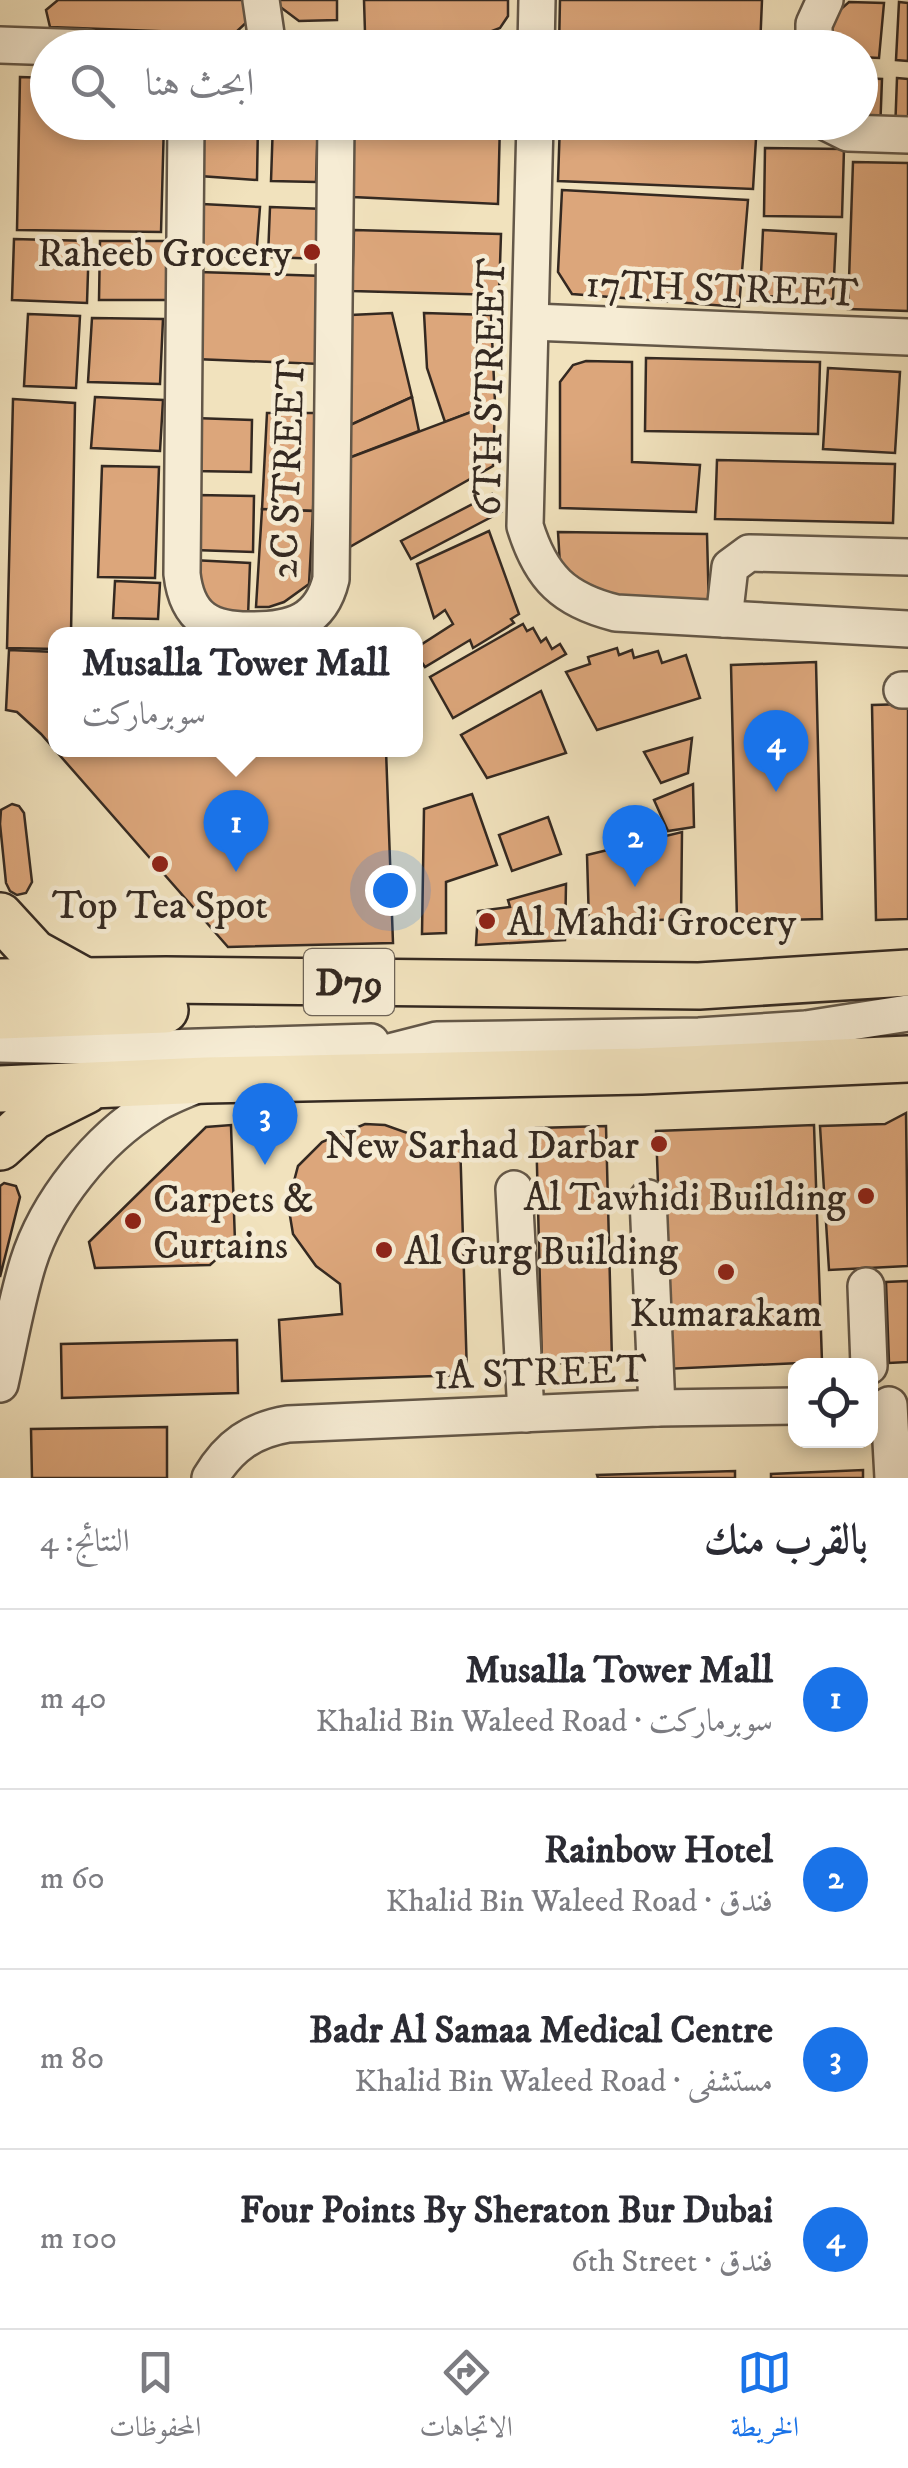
<!DOCTYPE html>
<html lang="ar">
<head>
<meta charset="utf-8">
<style>
  body { margin:0; font-family:"IM FELL DW Pica",Amiri,serif; background:#f7f7f7; color:#2b2b33; direction:rtl }
  .controls { position:absolute; right:30px; bottom:30px; display:grid; overflow:hidden; border-radius:20px; box-shadow:0 5px 15px #0003 }
  .controls button { width:90px; height:90px; display:grid; place-items:center; padding:0; border:0; border-bottom:2px solid #e1e1e2; background:#fff; color:#2b2b33; font:50px sans-serif }
  .you { position:absolute; left:390px; top:890px; width:35px; height:35px; margin:-25px; border:8px solid #fff; border-radius:50%; background:#1a73e8; box-shadow:0 0 0 15px #1a73e833 }
  .badge { display:grid; place-items:center; width:65px; height:65px; border-radius:50%; background:#1a73e8; color:#fff; font-size:32px; font-weight:700 }
  .pin { position:absolute; translate:-50% -82px; filter:drop-shadow(0 2px 5px #0008) }
  .pin::after { content:''; position:absolute; top:52px; width:35px; height:30px; background:inherit; clip-path:polygon(0 0,100% 0,50% 100%) }
  .popup { position:absolute; left:48px; top:627px; width:375px; height:130px; box-sizing:border-box; display:grid; place-content:center; border-radius:20px; background:#fff; filter:drop-shadow(0 2px 8px #0005); font-size:32px; white-space:nowrap; color:#7c7c81 }
  .popup b { font-size:38px; color:#2b2b33 }
  .popup::after { content:''; position:absolute; left:50%; top:100%; margin-left:-20px; border:20px solid transparent; border-top-color:#fff }
  .list { margin:0; padding:0; list-style:none }
  h2 { display:flex; justify-content:space-between; align-items:center; height:130px; margin:0; padding:0 40px; font-size:42px }
  h2 small { font-size:32px; font-weight:400; color:#7c7c81 }
  .list li { display:grid; grid-template-columns:65px 1fr auto; gap:30px; align-items:center; box-sizing:border-box; height:180px; padding:0 40px; border-top:2px solid #e1e1e2 }
  .list b { display:block; font-size:38px; white-space:nowrap }
  .list p { margin:0; font-size:32px; white-space:nowrap; color:#7c7c81 }
  .list em { font-size:32px; font-style:normal; color:#7c7c81 }
  .icon { flex:none; width:55px; height:55px; fill:none; stroke:currentColor; stroke-width:2; stroke-linecap:round; stroke-linejoin:round }
  .map { position:relative; flex:none; width:908px; height:1478px; overflow:hidden; direction:ltr }
  .search { position:absolute; background:#fff; box-shadow:0 5px 15px #0003; left:30px; right:30px; top:30px; height:110px; display:flex; align-items:center; gap:25px; box-sizing:border-box; padding:0 35px; border-radius:55px; color:#7c7c81; font-size:38px }
  .sheet { height:850px; background:#fff }
  nav { display:flex; justify-content:space-around; align-items:center; box-sizing:border-box; height:140px; border-top:2px solid #e1e1e2; background:#fff; font-size:28px; color:#7c7c81 }
  nav a { display:grid; justify-items:center; gap:5px }
  nav .on { color:#1a73e8 }
  .map>svg:first-child { display:block }
  .building { fill:#dca67b; stroke:#342921; stroke-width:2.5 }
  .lines { fill:none; stroke-linecap:round; stroke-linejoin:round }
  .minor-casing { stroke:#635748; stroke-width:40 }
  .major-casing { stroke:#342921; stroke-width:50 }
  .minor { stroke:#f6ecd4; stroke-width:35 }
  .major { stroke:#f1e2bd; stroke-width:45 }
  .poi-dot { fill:#8f2418; stroke:#f6ecd4; stroke-width:4 }
  .labels { text-anchor:middle; stroke-width:9; stroke-linejoin:round; paint-order:stroke }
  .shield { fill:#f6ecd4; stroke:#6e6457; stroke-width:2.5 }
  .shield-label { font-size:38px; font-weight:bold; fill:#342921 }
  .poi-label { font-size:40px; fill:#342921; stroke:#f6ecd4; text-anchor:end }
  .street-label { font-size:40px; fill:#342921; stroke:#f6ecd4 }
</style>
</head>
<body>
<div class="map">
<svg width="908" height="1478" viewBox="0 0 908 1478">
  <rect width="100%" height="100%" fill="#f1e2bd"/>
  <filter id="stains"><feTurbulence type="fractalNoise" baseFrequency=".002" numOctaves="4"/><feColorMatrix values="0 0 0 0 .2 0 0 0 0 .09 0 0 0 0 .02 0 0 0 .5 -.17"/></filter>
  <radialGradient id="worn" r=".72"><stop offset=".6" stop-color="#630" stop-opacity="0"/><stop offset="1" stop-color="#630" stop-opacity=".3"/></radialGradient>
  <g class="building">
    <polygon points="58,0 245,0 249,20 234,34 50,27 46,10"/>
    <polygon points="271,0 337,0 337,20 299,21"/>
    <polygon points="364,0 508,0 508,16 500,28 479,36 365,32"/>
    <polygon points="560,0 762,0 760,48 559,48"/>
    <polygon points="849,2 884,3 879,58 860,57 860,48 819,48 819,28"/>
    <polygon points="899,2 908,3 908,61 896,60"/>
    <polygon points="20,77 48,78 48,122 164,122 161,232 17,230"/>
    <polygon points="860,78 882,79 880,132 860,122"/>
    <polygon points="897,78 908,79 908,133 895,132"/>
    <polygon points="202,122 258,122 257,180 200,176"/>
    <polygon points="273,122 318,122 316,182 271,181"/>
    <polygon points="353,122 500,122 498,204 353,197"/>
    <polygon points="560,122 757,122 753,189 558,181"/>
    <polygon points="765,148 844,149 842,217 764,216"/>
    <polygon points="853,162 908,163 908,311 848,309"/>
    <polygon points="562,190 748,200 739,307 572,294 558,272"/>
    <polygon points="202,204 260,207 256,258 198,254"/>
    <polygon points="270,207 325,209 323,259 268,257"/>
    <polygon points="354,230 501,234 499,295 352,291"/>
    <polygon points="763,230 836,234 833,299 760,296"/>
    <polygon points="14,239 89,241 87,303 12,300"/>
    <polygon points="100,241 168,241 167,300 99,300"/>
    <polygon points="198,272 323,276 320,364 195,359"/>
    <polygon points="392,313 412,397 348,426 351,315"/>
    <polygon points="424,313 491,315 495,403 445,422 427,368"/>
    <polygon points="28,314 80,316 76,388 24,386"/>
    <polygon points="92,318 163,319 160,384 88,382"/>
    <polygon points="646,358 820,362 818,434 645,431"/>
    <polygon points="586,361 632,362 632,462 700,465 696,512 560,508 560,382 573,365"/>
    <polygon points="828,368 900,372 895,453 823,449"/>
    <polygon points="95,397 163,400 160,451 91,448"/>
    <polygon points="412,397 419,431 346,459 348,426"/>
    <polygon points="13,399 75,403 71,634 56,634 56,649 7,648"/>
    <polygon points="495,403 493,466 346,549 346,459"/>
    <polygon points="267,413 317,413 313,511 262,509"/>
    <polygon points="194,418 252,420 251,472 193,471"/>
    <polygon points="717,460 895,464 893,523 715,519"/>
    <polygon points="102,466 159,467 155,578 98,577"/>
    <polygon points="492,494 501,512 411,559 401,541"/>
    <polygon points="196,495 254,496 253,552 194,550"/>
    <polygon points="262,509 313,511 309,584 284,602 269,607 256,607"/>
    <polygon points="489,531 519,614 511,619 514,623 473,648 470,640 425,667 416,654 416,648 453,624 445,610 434,618 417,564"/>
    <polygon points="558,532 707,534 709,611 575,595 560,565"/>
    <polygon points="192,560 250,563 248,617 197,607"/>
    <polygon points="115,581 160,583 158,619 113,618"/>
    <polygon points="523,624 527,631 533,628 541,642 546,638 552,649 560,644 566,654 453,718 430,677"/>
    <polygon points="617,648 619,655 632,650 634,658 658,651 662,663 686,655 700,698 597,730 566,672 590,664 588,657"/>
    <polygon points="9,650 56,652 56,750 386,750 393,943 228,947 41,734 17,712 6,710"/>
    <polygon points="816,662 822,919 737,921 731,665"/>
    <polygon points="541,691 566,753 487,778 461,735"/>
    <polygon points="908,704 908,919 876,920 872,705"/>
    <polygon points="692,738 688,773 661,783 644,752"/>
    <polygon points="693,784 694,827 668,831 654,800"/>
    <polygon points="472,794 497,865 446,882 446,933 422,934 424,809"/>
    <polygon points="12,804 19,806 24,813 32,882 26,893 17,895 10,891 6,883 0,824 1,810"/>
    <polygon points="548,817 561,854 512,871 499,835"/>
    <polygon points="682,832 681,919 589,923 587,855"/>
    <polygon points="566,884 565,940 476,945 478,911 510,907 508,900"/>
    <polygon points="906,1113 908,1266 829,1270 820,1126 885,1124"/>
    <polygon points="365,1124 385,1125 416,1136 435,1159 460,1139 467,1375 282,1381 279,1320 342,1314 340,1284 316,1266 293,1234 288,1204 298,1166 322,1142"/>
    <polygon points="231,1125 235,1242 210,1265 95,1268 89,1242 206,1127"/>
    <polygon points="814,1125 822,1362 665,1369 656,1131"/>
    <polygon points="606,1126 612,1361 542,1364 536,1128"/>
    <polygon points="4,1183 16,1186 20,1197 0,1277 0,1186"/>
    <polygon points="908,1281 908,1362 889,1363 886,1282"/>
    <polygon points="237,1340 238,1393 62,1398 61,1344"/>
    <polygon points="167,1427 167,1478 32,1478 31,1429"/>
    <polygon points="863,1470 863,1478 771,1478 771,1474"/>
    <polygon points="735,1471 735,1478 598,1478 597,1475"/>
  </g>
  <g class="lines">
    <g class="minor-casing">
      <g id="minor">
        <polyline points="261,0 268,48"/>
        <polyline points="0,45 87,48"/>
        <polyline points="536,48 537,0"/>
        <polyline points="814,48 814,24 825,0"/>
        <path d="M186 122 182 574C187 618 210 631 253 630 292 630 321 621 331 579L336 122"/>
        <path d="M535 122 525 526C541 578 564 600 616 613L908 629"/>
        <polyline points="826,122 848,133 908,135"/>
        <polyline points="532,322 908,337"/>
        <polyline points="724,619 730,567 749,553 908,557"/>
        <polyline points="902,690 908,690"/>
        <polyline points="0,1044 166,1048 371,1042"/>
        <polyline points="339,1065 437,1040 699,1036 806,1029 908,1013"/>
        <polyline points="514,1189 526,1414"/>
        <polyline points="648,1198 657,1408"/>
        <polyline points="866,1286 869,1366"/>
        <path d="M0 1384C9 1344 16 1302 28 1263 47 1202 98 1139 152 1106 164 1098 180 1092 194 1086"/>
        <polyline points="889,1405 893,1478"/>
        <path d="M210 1478C229 1446 252 1430 288 1424L657 1408 796 1406"/>
      </g>
    </g>
    <g class="major-casing">
      <g id="major">
        <polyline points="0,916 34,953 81,979"/>
        <polyline points="0,982 166,980 699,986 908,973"/>
        <polyline points="0,1016 165,1010"/>
        <polyline points="0,1089 206,1080 641,1071 908,1059"/>
        <polyline points="0,1147 33,1117 85,1091"/>
      </g>
    </g>
    <use href="#minor" class="minor"/>
    <use href="#major" class="major"/>
  </g>
  <g class="poi-dot">
    <circle cx="312" cy="252" r="10"/>
    <circle cx="160" cy="864" r="10"/>
    <circle cx="487" cy="921" r="10"/>
    <circle cx="659" cy="1144" r="10"/>
    <circle cx="866" cy="1196" r="10"/>
    <circle cx="133" cy="1221" r="10"/>
    <circle cx="384" cy="1250" r="10"/>
    <circle cx="726" cy="1272" r="10"/>
  </g>
  <g class="labels">
    <rect class="shield" x="304" y="949" width="90" height="66" rx="8"/>
    <g class="shield-label">
      <text x="349" y="995">D79</text>
    </g>
    <g class="poi-label">
      <text x="292" y="266">Raheeb Grocery</text>
      <text x="160" y="918" text-anchor="middle">Top Tea Spot</text>
      <text x="507" y="935" text-anchor="start">Al Mahdi Grocery</text>
      <text x="639" y="1158">New Sarhad Darbar</text>
      <text x="846" y="1210">Al Tawhidi Building</text>
      <text x="153" y="1212" text-anchor="start">Carpets &amp;<tspan x="153" dy="46">Curtains</tspan></text>
      <text x="404" y="1264" text-anchor="start">Al Gurg Building</text>
      <text x="726" y="1326" text-anchor="middle">Kumarakam</text>
    </g>
    <g class="street-label">
      <text transform="translate(722 287) rotate(2)" y="14">17TH STREET</text>
      <text transform="translate(488 387) rotate(-89)" y="14">6TH STREET</text>
      <text transform="translate(286 469) rotate(-88)" y="14">2C STREET</text>
      <text transform="translate(540 1371) rotate(-2)" y="14">1A STREET</text>
    </g>
  </g>
  <rect width="100%" height="100%" filter="url(#stains)"/>
  <rect width="100%" height="100%" fill="url(#worn)"/>
</svg>
<div class="controls">
<button><svg class="icon" aria-label="locate" viewBox="0 0 24 24"><circle cx="12" cy="12" r="6"/><path d="M12 2v4M12 18v4M2 12h4M18 12h4"/></svg></button>
</div>
<div class="you"></div>
<div class="pin badge" style="left:236px;top:872px">1</div>
<div class="popup"><b>Musalla Tower Mall</b>سوبرماركت</div>
<div class="pin badge" style="left:635px;top:887px">2</div>
<div class="pin badge" style="left:265px;top:1165px">3</div>
<div class="pin badge" style="left:776px;top:792px">4</div>
<div class="search"><svg class="icon" aria-label="search" viewBox="0 0 24 24"><circle cx="10" cy="10" r="6"/><path d="M15 15l6 6"/></svg>ابحث هنا</div>
</div>
<section class="sheet">
<h2>بالقرب منك<small>النتائج: 4</small></h2>
<ul class="list">
<li><span class="badge">1</span><div><b>Musalla Tower Mall</b><p>سوبرماركت · Khalid Bin Waleed Road</p></div><em>40 m</em></li>
<li><span class="badge">2</span><div><b>Rainbow Hotel</b><p>فندق · Khalid Bin Waleed Road</p></div><em>60 m</em></li>
<li><span class="badge">3</span><div><b>Badr Al Samaa Medical Centre</b><p>مستشفى · Khalid Bin Waleed Road</p></div><em>80 m</em></li>
<li><span class="badge">4</span><div><b>Four Points By Sheraton Bur Dubai</b><p>فندق · 6th Street</p></div><em>100 m</em></li>
</ul>
</section>
<nav>
<a class="on"><svg class="icon" aria-label="map" viewBox="0 0 24 24"><path d="M3 6l6-2 6 2 6-2v14l-6 2-6-2-6 2zM9 4v14M15 6v14"/></svg>الخريطة</a>
<a><svg class="icon" aria-label="directions" viewBox="0 0 24 24"><path d="M12 3l9 9-9 9-9-9zM9 14v-3h6M13 9l2 2-2 2"/></svg>الاتجاهات</a>
<a><svg class="icon" aria-label="saved" viewBox="0 0 24 24"><path d="M7 4h10v16l-5-4-5 4z"/></svg>المحفوظات</a>
</nav>
</body>
</html>
